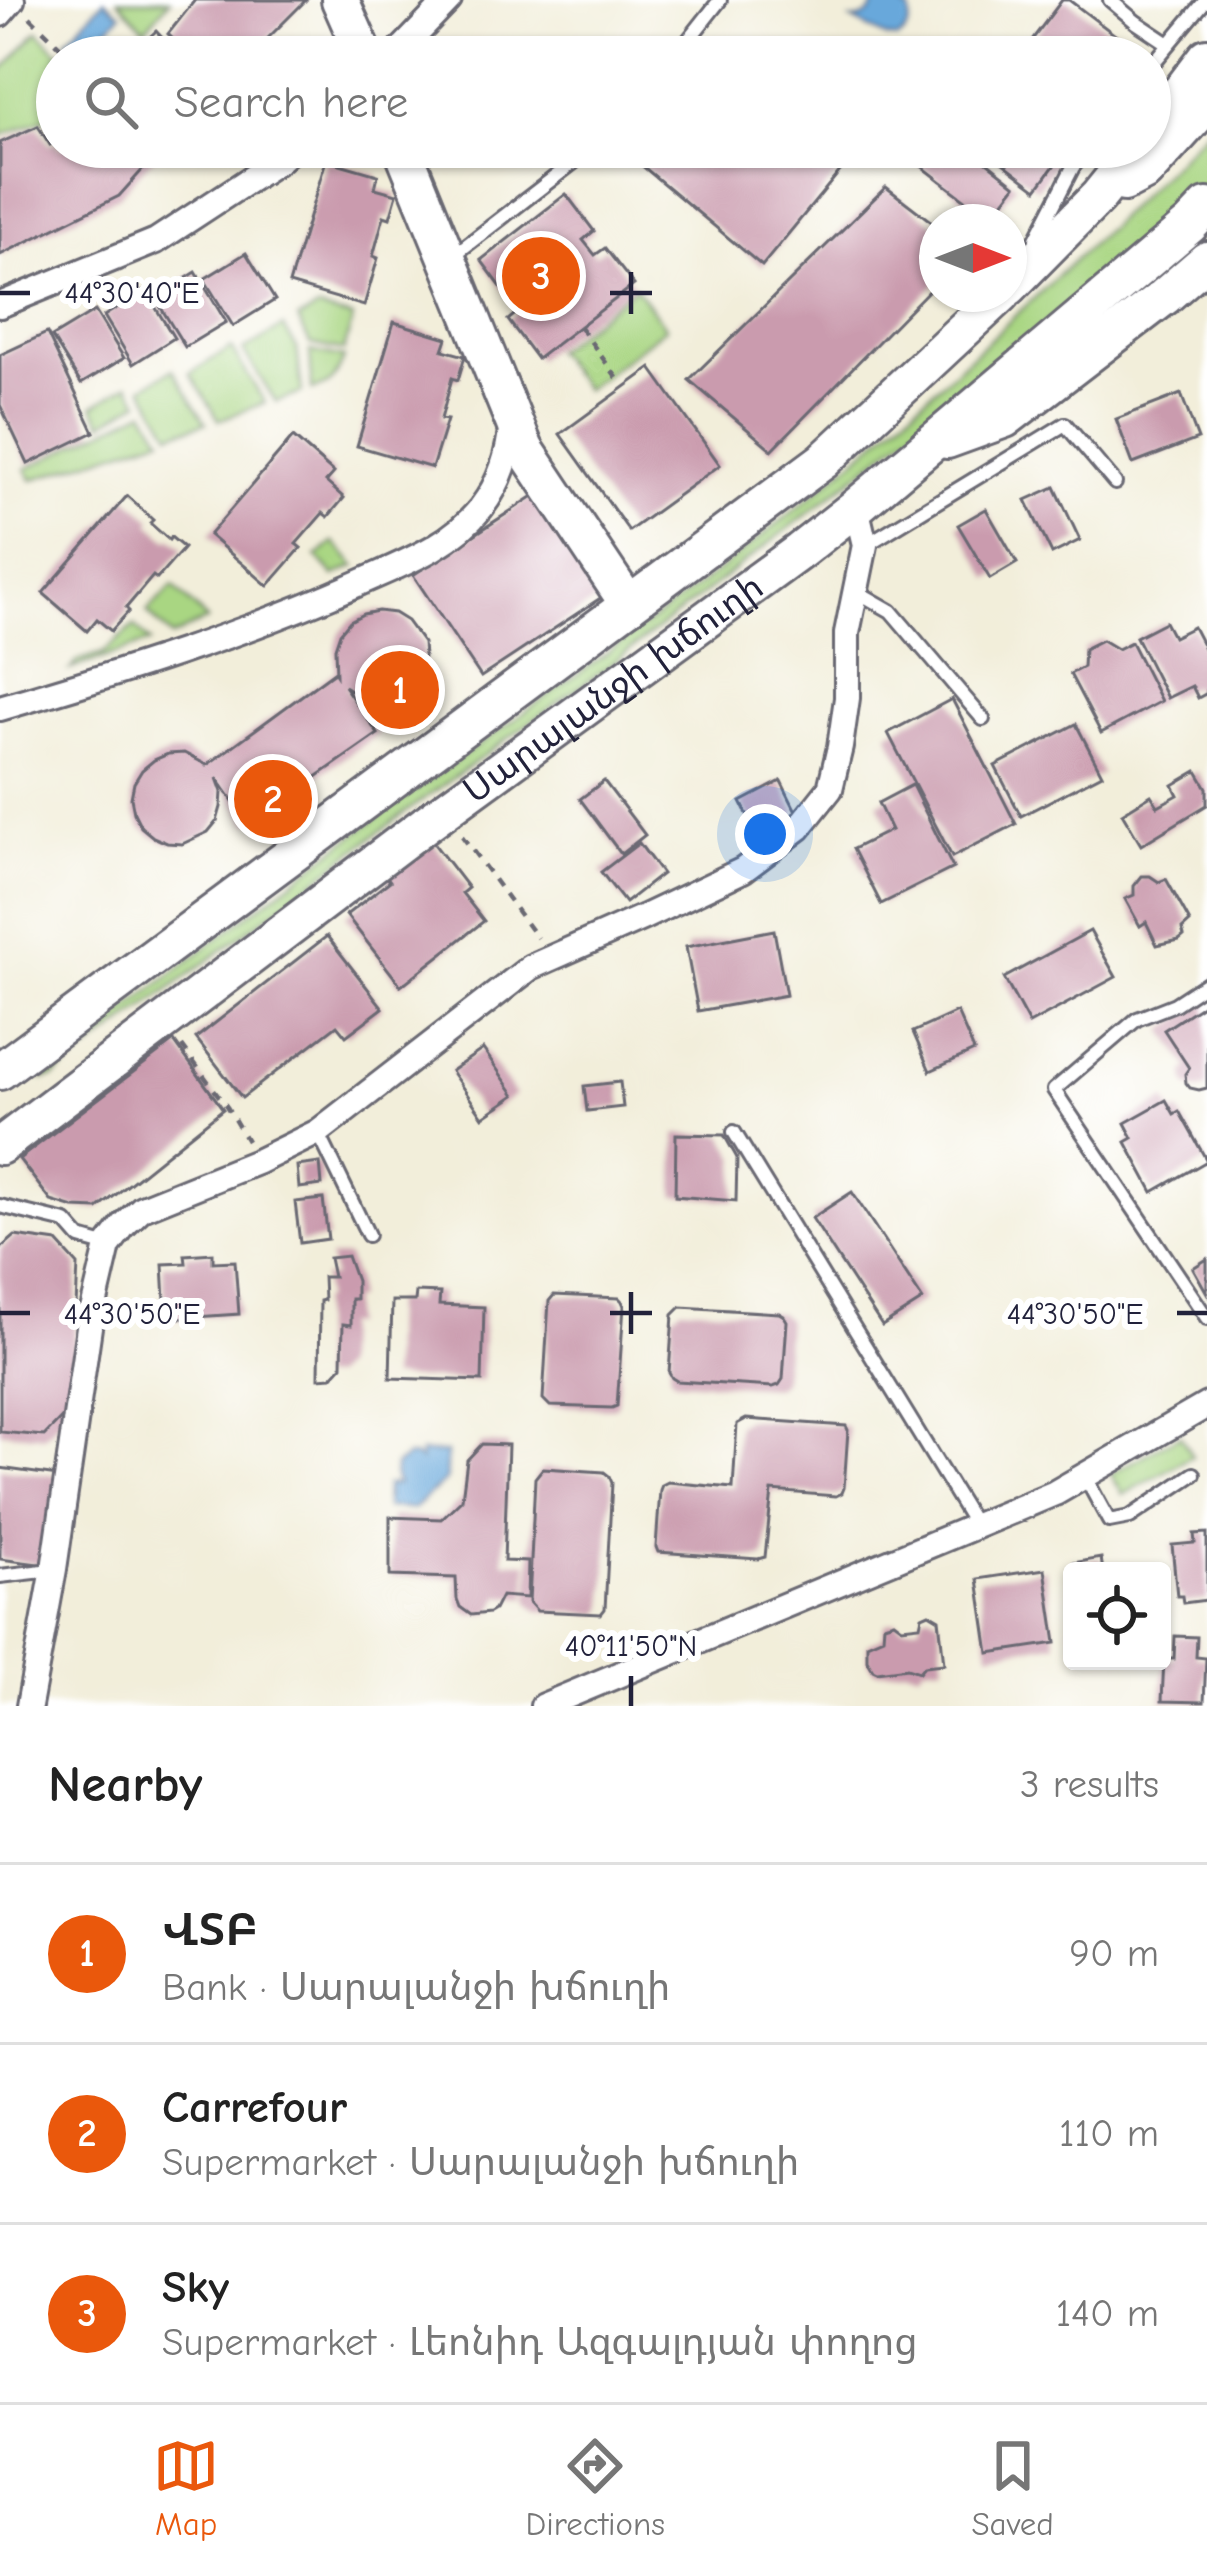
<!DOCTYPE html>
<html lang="en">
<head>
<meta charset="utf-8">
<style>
  body { margin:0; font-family:"Comic Neue","Noto Sans Armenian",sans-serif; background:#f6f6f6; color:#222 }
  .controls { position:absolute; right:36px; bottom:36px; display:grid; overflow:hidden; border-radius:12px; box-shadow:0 3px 9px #0004 }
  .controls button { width:108px; height:108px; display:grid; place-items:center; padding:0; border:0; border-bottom:3px solid #e0e0e0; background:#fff; color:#222; font:60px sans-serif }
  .compass { position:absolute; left:919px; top:204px; width:108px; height:108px; border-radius:50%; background:#fff; box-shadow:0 3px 9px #0004; rotate:90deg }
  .you { position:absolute; left:765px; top:834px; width:42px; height:42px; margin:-30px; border:9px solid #fff; border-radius:50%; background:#1a73e8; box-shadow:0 0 0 18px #1a73e833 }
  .badge { display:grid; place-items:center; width:78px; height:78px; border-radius:50%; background:#ea580c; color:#fff; font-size:39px; font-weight:700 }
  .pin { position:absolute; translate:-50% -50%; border:6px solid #fff; box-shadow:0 3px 12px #0006 }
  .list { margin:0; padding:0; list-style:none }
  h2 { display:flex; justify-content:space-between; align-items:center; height:156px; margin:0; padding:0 48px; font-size:51px }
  h2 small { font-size:39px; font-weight:400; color:#767676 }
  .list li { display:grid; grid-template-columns:78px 1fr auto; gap:36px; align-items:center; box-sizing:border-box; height:180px; padding:0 48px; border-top:3px solid #e0e0e0 }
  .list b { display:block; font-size:45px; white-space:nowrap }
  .list p { margin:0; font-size:39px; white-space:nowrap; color:#767676 }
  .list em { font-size:39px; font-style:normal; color:#767676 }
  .icon { flex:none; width:66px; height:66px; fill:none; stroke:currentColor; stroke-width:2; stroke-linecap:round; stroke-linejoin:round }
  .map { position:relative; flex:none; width:1207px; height:1706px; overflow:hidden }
  .search { position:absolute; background:#fff; box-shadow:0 3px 9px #0004; left:36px; right:36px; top:36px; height:132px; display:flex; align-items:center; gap:30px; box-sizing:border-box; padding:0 42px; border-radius:66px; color:#767676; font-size:45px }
  .sheet { height:696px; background:#fff }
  nav { display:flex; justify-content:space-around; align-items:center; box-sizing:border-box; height:168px; border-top:3px solid #e0e0e0; background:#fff; font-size:33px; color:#767676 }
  nav a { display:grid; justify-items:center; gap:6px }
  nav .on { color:#ea580c }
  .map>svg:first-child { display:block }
  .green { fill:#a9d682; stroke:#667c5e; stroke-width:3 }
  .water { fill:#68a8db; stroke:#45658b; stroke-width:3 }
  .building { fill:#ca9bae }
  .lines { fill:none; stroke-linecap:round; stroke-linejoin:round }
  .lane-casing { stroke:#6b6973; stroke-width:18 }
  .street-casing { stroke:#6b6973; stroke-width:30 }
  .secondary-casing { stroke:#6b6973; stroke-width:42 }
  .path { stroke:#6b6973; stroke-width:4.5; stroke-dasharray:9 9; stroke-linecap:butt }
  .lane { stroke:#fff; stroke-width:12 }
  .street { stroke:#fff; stroke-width:24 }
  .secondary { stroke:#fff; stroke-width:36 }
  .ticks { fill:none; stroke:#22223b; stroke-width:4.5 }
  .labels { text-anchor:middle; stroke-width:12; stroke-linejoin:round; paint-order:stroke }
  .street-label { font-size:36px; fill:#22223b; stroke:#fff }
  .ticks-label { font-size:30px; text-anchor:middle; fill:#22223b; stroke:#fff; stroke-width:12; stroke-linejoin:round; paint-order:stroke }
</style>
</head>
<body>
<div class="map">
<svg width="1207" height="1706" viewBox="0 0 1207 1706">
  <rect width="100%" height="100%" fill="#fff"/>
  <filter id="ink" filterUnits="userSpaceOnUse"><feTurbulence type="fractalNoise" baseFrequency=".00833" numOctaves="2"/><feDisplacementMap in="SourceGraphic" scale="24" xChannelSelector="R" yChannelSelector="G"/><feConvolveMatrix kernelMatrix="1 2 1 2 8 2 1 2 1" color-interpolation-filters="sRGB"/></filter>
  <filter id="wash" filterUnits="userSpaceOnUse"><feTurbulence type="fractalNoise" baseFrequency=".004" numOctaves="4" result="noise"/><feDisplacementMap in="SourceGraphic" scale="48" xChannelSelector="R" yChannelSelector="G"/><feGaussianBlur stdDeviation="2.7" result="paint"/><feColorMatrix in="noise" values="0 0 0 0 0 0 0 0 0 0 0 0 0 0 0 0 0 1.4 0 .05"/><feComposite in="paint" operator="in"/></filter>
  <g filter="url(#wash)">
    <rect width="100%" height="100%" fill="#f2eeda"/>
    <g class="green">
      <polygon points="118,0 170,0 145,29"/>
      <polygon points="38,31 63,57 57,57 57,111 50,117 0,136 0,73"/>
      <path d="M1207 129V186L1168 223 1027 340 815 508 617 660 414 806 53 1077 43 1079 46 1073C165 979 284 885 406 797 541 699 680 606 808 499 947 382 1080 259 1207 129Z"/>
      <polygon points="635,287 666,327 585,390 554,351"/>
      <polygon points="318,309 353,318 344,351 310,344 298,319"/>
      <polygon points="283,327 297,348 302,393 276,402 243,351"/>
      <polygon points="231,348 265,403 219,420 190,373"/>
      <path d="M310 351 344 358C337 376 333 386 312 390Z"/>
      <polygon points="173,369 206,423 171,433 143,387"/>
      <polygon points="129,384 140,401 103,423 93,406"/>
      <polygon points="145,410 162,437 32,480 26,469"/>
      <polygon points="334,542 356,566 334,576 317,557"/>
      <polygon points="173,586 207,620 172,637 147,612"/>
      <polygon points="134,626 150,642 71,669 77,661 103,653"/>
      <polygon points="1180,1435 1192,1456 1123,1495 1111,1474"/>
    </g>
    <g class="water">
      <polygon points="104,0 121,14 83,55 67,40"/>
      <path d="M875 0H897L910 11C913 23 907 33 898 39L887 38 853 20C865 19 874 13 875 0Z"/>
      <polygon points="420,1453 446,1453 446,1480 413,1509 385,1508 386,1486 397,1484 394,1478 395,1466 407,1457 415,1457 420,1461"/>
    </g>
    <g id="blocks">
      <g class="building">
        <polygon points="195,0 306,0 249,57 191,57 168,34"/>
        <polygon points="1062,0 1069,0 1139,53 1136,57 1019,57"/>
        <polygon points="156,31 180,57 128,57"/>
        <polygon points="994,42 1013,57 982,57"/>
        <polygon points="38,126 50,145 57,141 57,147 175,147 170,153 163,147 119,196 0,255 0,143"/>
        <polygon points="644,147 847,147 855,153 762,266 634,159"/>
        <polygon points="913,147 968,147 1016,185 990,219 907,155"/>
        <polygon points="982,147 1068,147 1037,189"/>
        <polygon points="326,160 378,175 375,188 397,194 390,218 384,216 373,256 378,258 364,306 289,284"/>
        <polygon points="886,187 937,226 937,282 772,450 689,380"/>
        <polygon points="566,194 594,231 583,240 595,255 605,248 634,285 537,359 508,320 519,311 481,260"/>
        <polygon points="246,253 275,300 233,326 204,279"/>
        <polygon points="196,272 226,322 185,347 155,298"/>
        <polygon points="145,290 174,338 133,364 104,316"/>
        <polygon points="95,311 124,358 81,384 52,337"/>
        <polygon points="394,322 447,338 443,350 465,356 458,380 452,378 441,419 447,420 432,468 357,446"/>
        <polygon points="47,333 94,432 28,464 0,405 0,355"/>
        <polygon points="651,368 720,465 629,531 560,434"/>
        <polygon points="1181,394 1198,439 1133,464 1116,419"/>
        <polygon points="293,437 334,473 326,482 344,498 328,517 323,513 296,544 301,548 268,586 209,535"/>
        <polygon points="1055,487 1080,540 1052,554 1026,500"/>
        <polygon points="535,495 602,597 481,677 413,575"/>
        <polygon points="127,496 153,520 150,523 169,540 171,537 184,548 157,579 153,576 126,608 129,611 111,631 97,619 87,631 43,593"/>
        <polygon points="986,509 1017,563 990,579 958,525"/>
        <polygon points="378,611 394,613 407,621 423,643 424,657 415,683 405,692 393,699 378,701 363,698 344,686 378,734 249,824 217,778 222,792 221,807 217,821 208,832 182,844 167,843 153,837 141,827 134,813 131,798 134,783 142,770 154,760 168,754 184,753 207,765 334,672 336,675 335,648 340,633 350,621 363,614"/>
        <polygon points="1165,622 1173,637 1193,627 1207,654 1207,693 1198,698 1192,686 1167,698 1136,637"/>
        <polygon points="1102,640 1117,649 1131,642 1161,701 1101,733 1070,674 1083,667 1084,649"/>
        <polygon points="952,699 1016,824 952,857 888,733"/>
        <polygon points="1076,724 1102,774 1021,816 995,766"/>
        <polygon points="1197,771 1207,788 1207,805 1141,845 1122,813 1151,795 1158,806 1178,795 1173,785"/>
        <polygon points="604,781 645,835 621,854 580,799"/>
        <polygon points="781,781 797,813 757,834 741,802"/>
        <polygon points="912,785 953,868 881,904 853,849 891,830 878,803"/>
        <polygon points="425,832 468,888 462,893 484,921 401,986 346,915 390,881 380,868"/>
        <polygon points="639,843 662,874 625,903 601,872"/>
        <polygon points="1142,876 1150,876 1159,882 1166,879 1190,922 1182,929 1184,936 1179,940 1157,945 1146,922 1140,926 1125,899 1134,895 1134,886"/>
        <polygon points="774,930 786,995 698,1011 686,947"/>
        <polygon points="1090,931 1116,977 1029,1024 1004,978"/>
        <polygon points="327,936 383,1008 346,1036 337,1025 242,1098 196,1038"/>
        <polygon points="1207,1002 1207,1088 1199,1090 1190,1088 1186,1083 1185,1074 1189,1068 1164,1030"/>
        <polygon points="957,1012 974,1051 930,1071 913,1032"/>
        <polygon points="174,1041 223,1109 98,1209 74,1208 51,1201 19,1159"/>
        <polygon points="483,1049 515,1095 483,1117 451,1071"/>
        <polygon points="620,1082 623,1107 587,1111 584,1086"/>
        <polygon points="1166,1100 1174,1114 1179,1111 1207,1161 1153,1192 1126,1142 1133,1138 1125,1123"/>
        <polygon points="676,1134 724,1135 737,1158 736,1201 675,1196"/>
        <polygon points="320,1163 322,1185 299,1188 297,1166"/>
        <polygon points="852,1192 923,1300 882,1326 812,1218"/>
        <polygon points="323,1199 328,1239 300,1243 295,1202"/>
        <polygon points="15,1236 57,1242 78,1265 71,1408 44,1436 0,1432 0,1249"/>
        <polygon points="213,1253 213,1262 235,1261 239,1314 166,1319 163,1264 186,1263 185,1255"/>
        <polygon points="347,1256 356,1281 356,1299 351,1299 351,1325 343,1324 342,1366 332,1377 319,1378 320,1301 324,1300 323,1277 333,1277 329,1258"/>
        <polygon points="1207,1259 1207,1293 1193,1268"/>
        <polygon points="416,1292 440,1293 439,1305 484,1307 482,1381 390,1378 392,1301 415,1301"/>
        <polygon points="554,1295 619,1298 622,1301 624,1306 617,1406 612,1408 550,1406 543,1399 549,1301"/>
        <polygon points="681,1307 779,1313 784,1316 787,1321 783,1379 779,1385 773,1387 677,1381 672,1378 669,1373 673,1315"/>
        <polygon points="746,1419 846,1426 848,1430 844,1488 842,1493 836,1496 772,1491 765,1557 758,1559 658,1552 656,1547 660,1490 662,1485 668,1482 733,1488 737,1424"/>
        <polygon points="482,1444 508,1445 504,1561 528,1562 527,1598 501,1596 494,1610 489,1613 471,1615 460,1607 457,1599 456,1578 390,1576 390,1517 441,1519 462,1499 467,1460"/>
        <polygon points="0,1468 58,1476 46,1565 0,1559"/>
        <polygon points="543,1468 604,1472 609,1476 612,1483 605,1609 601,1614 537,1611 529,1602 535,1478"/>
        <polygon points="1207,1533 1207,1600 1183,1603 1182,1596 1177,1596 1172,1545 1195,1543 1194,1534"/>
        <polygon points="1101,1558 1103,1571 1074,1571 1073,1563"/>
        <polygon points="1045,1569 1056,1643 989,1653 978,1579"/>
        <polygon points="929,1613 939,1619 944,1664 924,1666 919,1672 907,1668 877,1672 873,1670 867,1660 867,1644 883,1637 884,1624 894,1621 902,1627 920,1625 922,1616"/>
        <polygon points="1175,1636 1197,1637 1196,1657 1206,1658 1204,1702 1162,1701 1164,1659 1174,1659"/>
      </g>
    </g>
  </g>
  <g filter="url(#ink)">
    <use href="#blocks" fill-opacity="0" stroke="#6b6973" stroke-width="3"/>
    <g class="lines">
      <g class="lane-casing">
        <g id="lane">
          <polyline points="1110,0 1136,22 1169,44"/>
          <polyline points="675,57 720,0"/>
          <polyline points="1150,67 1206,0"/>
          <polyline points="1036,239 1073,167 1089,147"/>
          <polyline points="450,258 573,163 589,147"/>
          <polyline points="866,545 1065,424 1115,483"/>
          <polyline points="856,591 891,611 983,719"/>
          <polyline points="1207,983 1175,1004 1137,1019 1054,1090 1207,1318"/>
          <polyline points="318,1132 368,1235"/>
          <polyline points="734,1132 975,1525"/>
          <polyline points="0,1206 66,1222 80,1238 108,1246"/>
          <polyline points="1085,1477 1109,1521 1130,1517 1194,1474"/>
          <polyline points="0,1576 52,1570"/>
        </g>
      </g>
      <g class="street-casing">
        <g id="street">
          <polyline points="0,14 12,0"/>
          <polyline points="394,57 449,0"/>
          <polyline points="0,305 156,241 278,161 294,147"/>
          <path d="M0 708C121 673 242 635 357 584 401 564 450 547 481 508 501 482 509 454 512 422"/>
          <polyline points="29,1706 54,1569 89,1327 108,1246 124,1225 142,1208 259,1161 318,1132 531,967 644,917 743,870 799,828 830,789 840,747 847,698 847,633 865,545 856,507"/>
          <polyline points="543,1706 1055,1493 1207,1405"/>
        </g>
      </g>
      <g class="secondary-casing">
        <g id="secondary">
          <polyline points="340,0 365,57"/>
          <polyline points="1150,132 1207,57"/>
          <polyline points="402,147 525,449 629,605"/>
          <polyline points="1124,183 1145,172 1207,104"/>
          <polyline points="1009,287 1098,197 1138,147"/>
          <polyline points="947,440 1005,419 1164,297 1207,260"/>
          <polyline points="0,1071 823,461 1002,294"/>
          <path id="s1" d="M0 1146 427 823 800 551 856 507 1190 225 1207 207"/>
        </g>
      </g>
      <g class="path">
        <polyline points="30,17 71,57"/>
        <polyline points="580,327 618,379"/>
        <polyline points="462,836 537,938"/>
        <polyline points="182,1046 227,1107 247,1141"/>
      </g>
      <use href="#lane" class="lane"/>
      <use href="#street" class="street"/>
      <use href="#secondary" class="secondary"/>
    </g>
  </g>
  <path class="ticks" d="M631 272V314M0 293H30M610 293H652M631 1292V1334M0 1313H30M610 1313H652M1177 1313H1207M631 1676V1706"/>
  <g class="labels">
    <g class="street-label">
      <text dy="13" stroke="none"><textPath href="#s1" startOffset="765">Սարալանջի խճուղի</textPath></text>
    </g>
  </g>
  <g class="ticks-label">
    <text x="132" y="303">44°30'40"E</text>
    <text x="1075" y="1324">44°30'50"E</text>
    <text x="132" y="1324">44°30'50"E</text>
    <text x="631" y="1656">40°11'50"N</text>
  </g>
</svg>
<div class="controls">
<button><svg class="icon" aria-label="locate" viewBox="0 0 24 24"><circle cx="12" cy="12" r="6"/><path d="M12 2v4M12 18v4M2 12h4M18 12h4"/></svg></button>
</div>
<svg class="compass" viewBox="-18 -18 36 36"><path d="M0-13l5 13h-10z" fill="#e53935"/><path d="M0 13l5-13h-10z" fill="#767676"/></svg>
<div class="you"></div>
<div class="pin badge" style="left:400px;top:690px">1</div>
<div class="pin badge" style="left:273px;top:799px">2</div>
<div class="pin badge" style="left:541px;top:276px">3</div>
<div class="search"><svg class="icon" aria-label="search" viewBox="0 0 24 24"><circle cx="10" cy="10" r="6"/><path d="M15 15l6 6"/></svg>Search here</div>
</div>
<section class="sheet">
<h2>Nearby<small>3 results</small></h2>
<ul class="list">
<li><span class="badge">1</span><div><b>ՎՏԲ</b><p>Bank · Սարալանջի խճուղի</p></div><em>90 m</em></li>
<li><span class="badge">2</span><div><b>Carrefour</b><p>Supermarket · Սարալանջի խճուղի</p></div><em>110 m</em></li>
<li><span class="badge">3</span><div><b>Sky</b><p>Supermarket · Լեոնիդ Ազգալդյան փողոց</p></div><em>140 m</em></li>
</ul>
</section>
<nav>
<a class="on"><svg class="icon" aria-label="map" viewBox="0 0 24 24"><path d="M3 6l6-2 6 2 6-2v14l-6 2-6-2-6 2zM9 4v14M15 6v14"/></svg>Map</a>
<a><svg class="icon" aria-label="directions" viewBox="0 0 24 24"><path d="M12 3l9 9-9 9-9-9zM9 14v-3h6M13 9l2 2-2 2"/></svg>Directions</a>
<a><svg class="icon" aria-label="saved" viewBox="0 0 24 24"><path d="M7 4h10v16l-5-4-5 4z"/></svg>Saved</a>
</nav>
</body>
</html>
